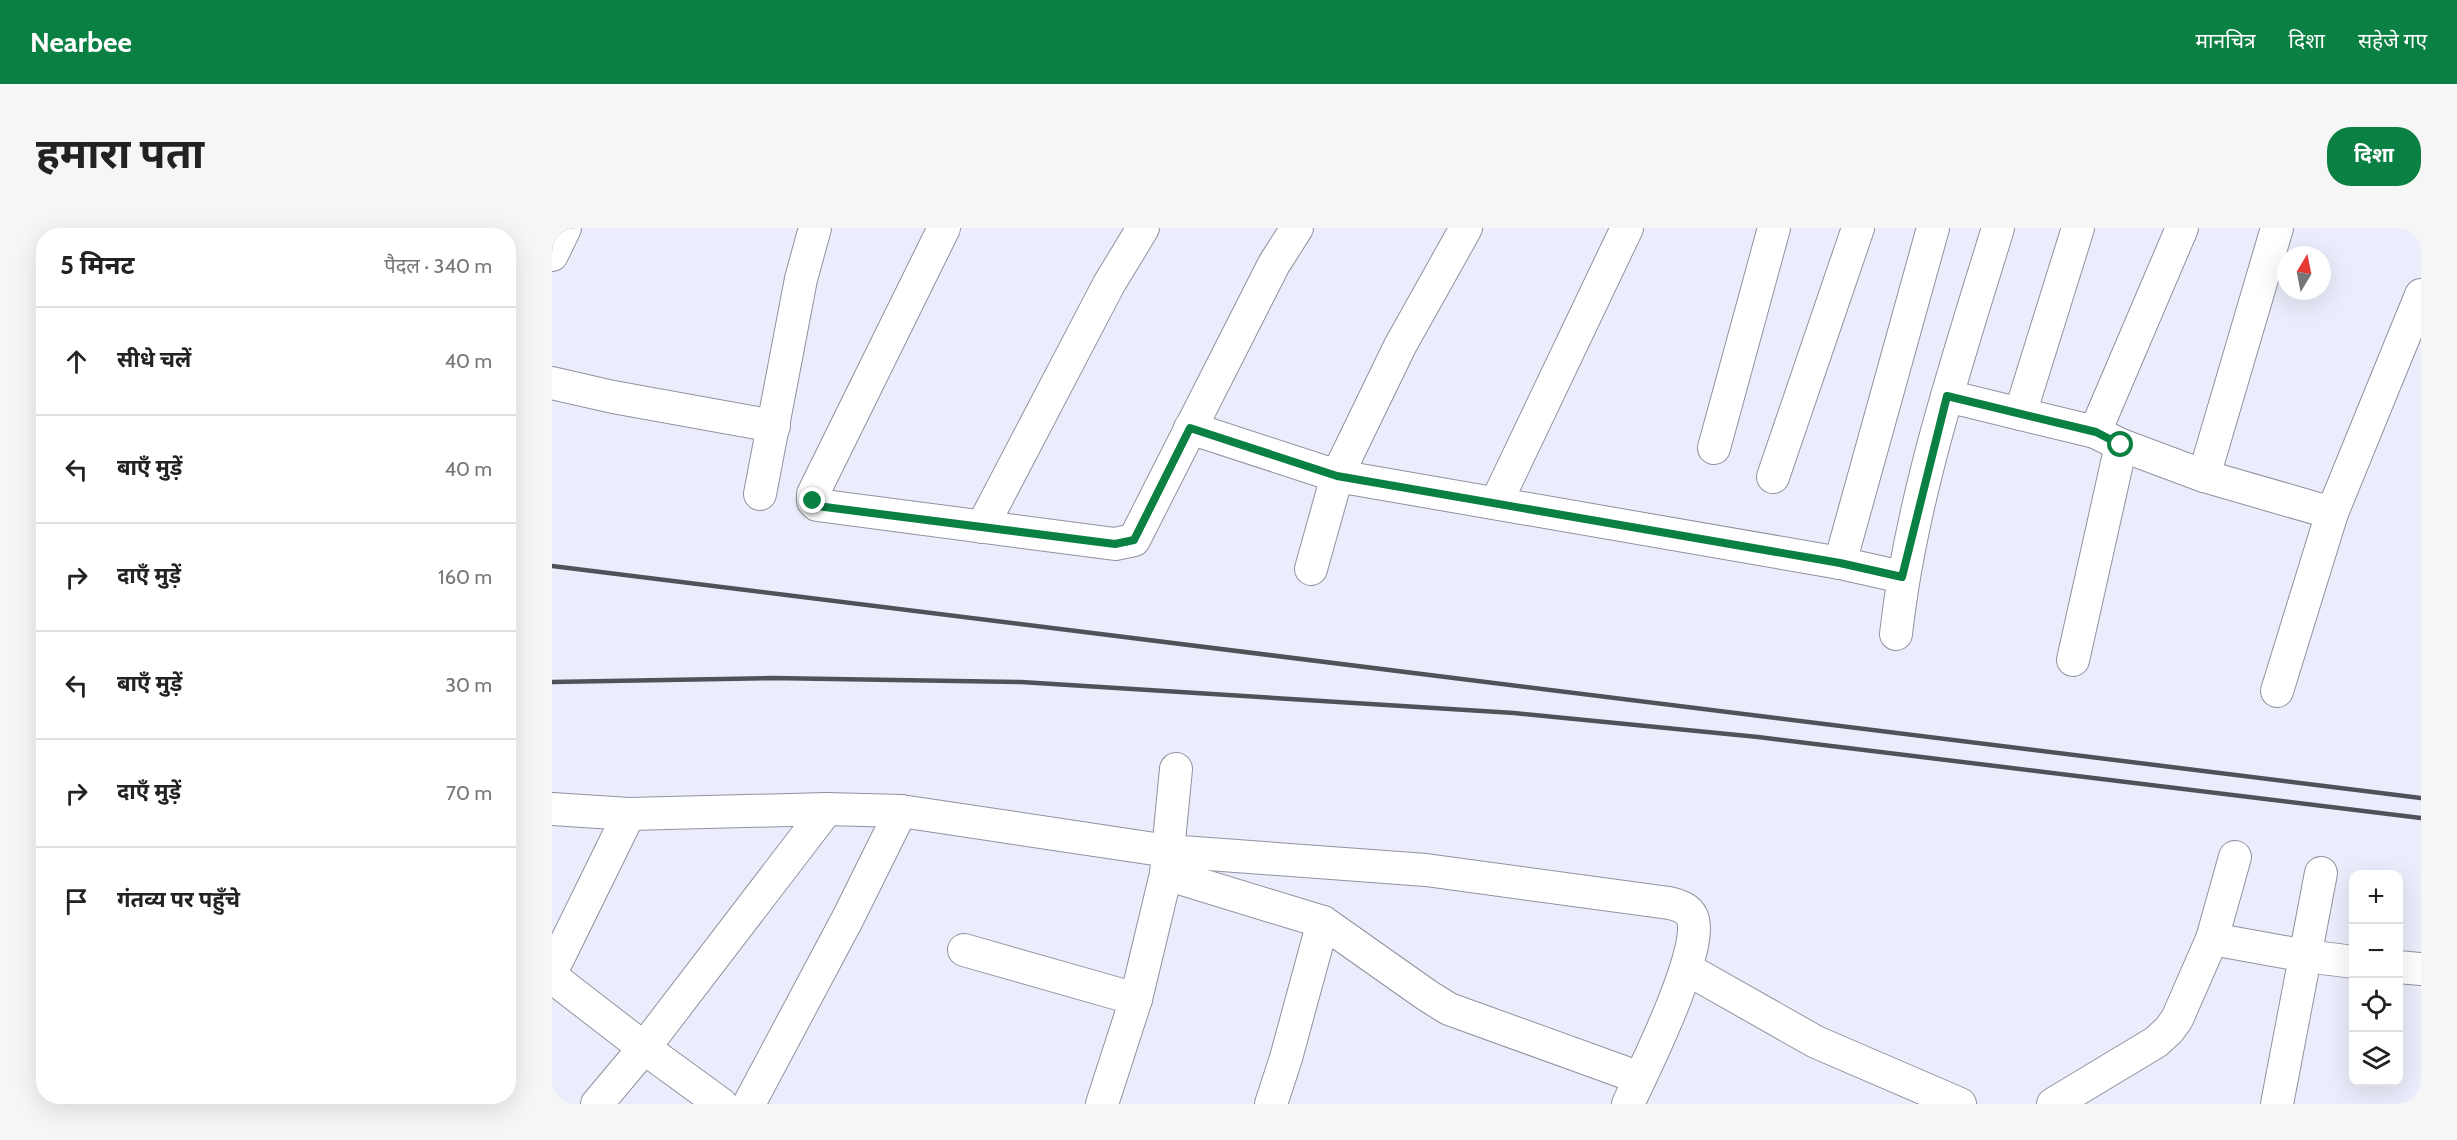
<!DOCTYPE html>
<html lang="hi">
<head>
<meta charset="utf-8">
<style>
  body { margin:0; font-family:Cabin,"Noto Sans Devanagari",sans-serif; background:#f6f6f6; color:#222 }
  .controls { position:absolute; right:18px; bottom:18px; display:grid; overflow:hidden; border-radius:12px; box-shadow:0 6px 24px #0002 }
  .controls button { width:54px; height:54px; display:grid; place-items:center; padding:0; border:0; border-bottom:2px solid #e0e0e0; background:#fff; color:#222; font:30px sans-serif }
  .compass { position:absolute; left:1725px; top:18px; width:54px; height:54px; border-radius:50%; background:#fff; box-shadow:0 6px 24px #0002; rotate:10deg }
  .stop { position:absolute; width:18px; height:18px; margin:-14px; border:4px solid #0b8043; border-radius:50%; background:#fff }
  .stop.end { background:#0b8043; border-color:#fff; box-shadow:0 2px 6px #0008 }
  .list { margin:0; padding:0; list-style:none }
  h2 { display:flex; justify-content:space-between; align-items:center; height:78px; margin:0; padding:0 24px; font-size:26px }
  h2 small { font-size:20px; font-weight:400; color:#767676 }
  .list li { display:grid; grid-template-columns:39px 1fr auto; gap:18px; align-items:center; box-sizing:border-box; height:108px; padding:0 24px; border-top:2px solid #e0e0e0 }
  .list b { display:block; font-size:22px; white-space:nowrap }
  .list em { font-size:20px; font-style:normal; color:#767676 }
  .icon { flex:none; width:33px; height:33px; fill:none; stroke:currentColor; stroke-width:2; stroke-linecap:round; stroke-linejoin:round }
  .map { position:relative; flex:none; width:1869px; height:876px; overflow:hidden; border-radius:24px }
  header { display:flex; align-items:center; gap:36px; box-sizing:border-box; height:84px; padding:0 30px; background:#0b8043; color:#fff }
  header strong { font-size:28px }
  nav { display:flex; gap:33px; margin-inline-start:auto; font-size:21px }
  .intro { display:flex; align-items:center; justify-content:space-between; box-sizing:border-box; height:144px; padding:0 36px }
  h1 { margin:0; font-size:42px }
  .button { padding:15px 27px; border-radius:24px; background:#0b8043; color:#fff; font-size:21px; font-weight:700 }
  main { display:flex; gap:36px; padding:0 36px }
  aside { flex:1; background:#fff; border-radius:24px; box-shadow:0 6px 24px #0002 }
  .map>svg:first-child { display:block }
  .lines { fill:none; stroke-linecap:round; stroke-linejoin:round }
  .street-casing { stroke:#9092a0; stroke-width:34 }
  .street { stroke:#fff; stroke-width:32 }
  .rail { stroke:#515259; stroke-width:4.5 }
  .route { stroke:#0b8043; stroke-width:8 }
</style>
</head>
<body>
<header>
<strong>Nearbee</strong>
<nav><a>मानचित्र</a><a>दिशा</a><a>सहेजे गए</a></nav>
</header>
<div class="intro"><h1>हमारा पता</h1><a class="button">दिशा</a></div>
<main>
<aside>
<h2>5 मिनट<small>पैदल · 340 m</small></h2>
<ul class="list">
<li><svg class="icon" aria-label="ahead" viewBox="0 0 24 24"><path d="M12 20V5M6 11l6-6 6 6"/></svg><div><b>सीधे चलें</b></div><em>40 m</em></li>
<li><svg class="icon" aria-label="left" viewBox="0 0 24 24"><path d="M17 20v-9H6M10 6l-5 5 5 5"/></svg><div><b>बाएँ मुड़ें</b></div><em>40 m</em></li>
<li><svg class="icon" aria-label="right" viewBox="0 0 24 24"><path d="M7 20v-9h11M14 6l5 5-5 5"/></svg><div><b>दाएँ मुड़ें</b></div><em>160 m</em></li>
<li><svg class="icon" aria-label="left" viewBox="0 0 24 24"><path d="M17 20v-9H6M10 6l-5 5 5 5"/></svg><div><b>बाएँ मुड़ें</b></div><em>30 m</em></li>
<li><svg class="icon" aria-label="right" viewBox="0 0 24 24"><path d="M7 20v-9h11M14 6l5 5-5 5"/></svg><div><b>दाएँ मुड़ें</b></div><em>70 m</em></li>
<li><svg class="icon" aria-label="arrive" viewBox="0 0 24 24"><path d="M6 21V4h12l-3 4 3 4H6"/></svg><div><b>गंतव्य पर पहुँचे</b></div></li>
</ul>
</aside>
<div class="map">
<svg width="1869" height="876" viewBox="0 0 1869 876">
  <rect width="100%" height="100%" fill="#ebedfc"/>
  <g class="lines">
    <g class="street-casing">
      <g id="street">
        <polyline points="392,0 261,266 261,273 265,277 563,316 582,312 722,36 745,0"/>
        <polyline points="0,27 13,0"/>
        <polyline points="0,155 61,169 222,198"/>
        <polyline points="1395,168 1543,204 1569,217 1652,248 1780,285"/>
        <polyline points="1468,186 1526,0"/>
        <polyline points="638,200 785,248 1288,335 1350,349"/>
        <polyline points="1543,204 1630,0"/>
        <polyline points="1162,220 1222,0"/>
        <polyline points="1652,248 1725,0"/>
        <polyline points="1221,249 1306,0"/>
        <polyline points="208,266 249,51 263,0"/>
        <polyline points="944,275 1075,0"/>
        <polyline points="430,299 557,56 591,0"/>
        <polyline points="1288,335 1381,0"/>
        <polyline points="759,341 785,248 848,118 914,0"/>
        <path d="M1344 406C1359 270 1406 131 1446 0"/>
        <polyline points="1521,432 1569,217"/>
        <polyline points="1725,463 1780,285 1869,67"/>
        <path d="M624 541 616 623 874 642 1117 675C1126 677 1136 680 1140 689 1154 718 1091 844 1076 876"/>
        <polyline points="0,581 77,586"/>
        <polyline points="275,581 349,583 616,623 614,646 584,771 550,876"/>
        <polyline points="614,646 771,694 876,768 897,781 1088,850"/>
        <polyline points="1660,711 1754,728 1802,734"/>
        <polyline points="412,722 584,771"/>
        <polyline points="1846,739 1869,741"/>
        <polyline points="1135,741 1264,814 1408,876"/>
        <polyline points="0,743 77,586 275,581 92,820 45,876"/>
        <polyline points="0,749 92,820 169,876"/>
        <polyline points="197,876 296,690 349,583"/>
        <polyline points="719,876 734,830 771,694"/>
        <polyline points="1501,876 1604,814 1617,802 1625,791 1660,711 1683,629"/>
        <polyline points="1725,876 1769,645"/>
      </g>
    </g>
    <use href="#street" class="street"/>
    <g class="rail">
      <polyline points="0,338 1869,570"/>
      <polyline points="0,454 219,450 469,454 962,485 1206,509 1869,590"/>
    </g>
  </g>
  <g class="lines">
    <polyline class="route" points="261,273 265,278 563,316 582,312 638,200 785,248 1288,335 1350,349 1395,168 1544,204 1569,217"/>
  </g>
</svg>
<div class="controls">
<button>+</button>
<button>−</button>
<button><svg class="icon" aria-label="locate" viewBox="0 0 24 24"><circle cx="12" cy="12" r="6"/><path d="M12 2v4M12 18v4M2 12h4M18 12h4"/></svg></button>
<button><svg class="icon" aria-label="layers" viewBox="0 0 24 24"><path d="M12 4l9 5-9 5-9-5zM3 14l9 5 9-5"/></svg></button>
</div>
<svg class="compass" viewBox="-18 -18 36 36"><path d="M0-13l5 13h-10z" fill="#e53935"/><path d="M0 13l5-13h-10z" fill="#767676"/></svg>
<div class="stop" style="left:1569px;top:217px"></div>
<div class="stop end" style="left:261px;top:273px"></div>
</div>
</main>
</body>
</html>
